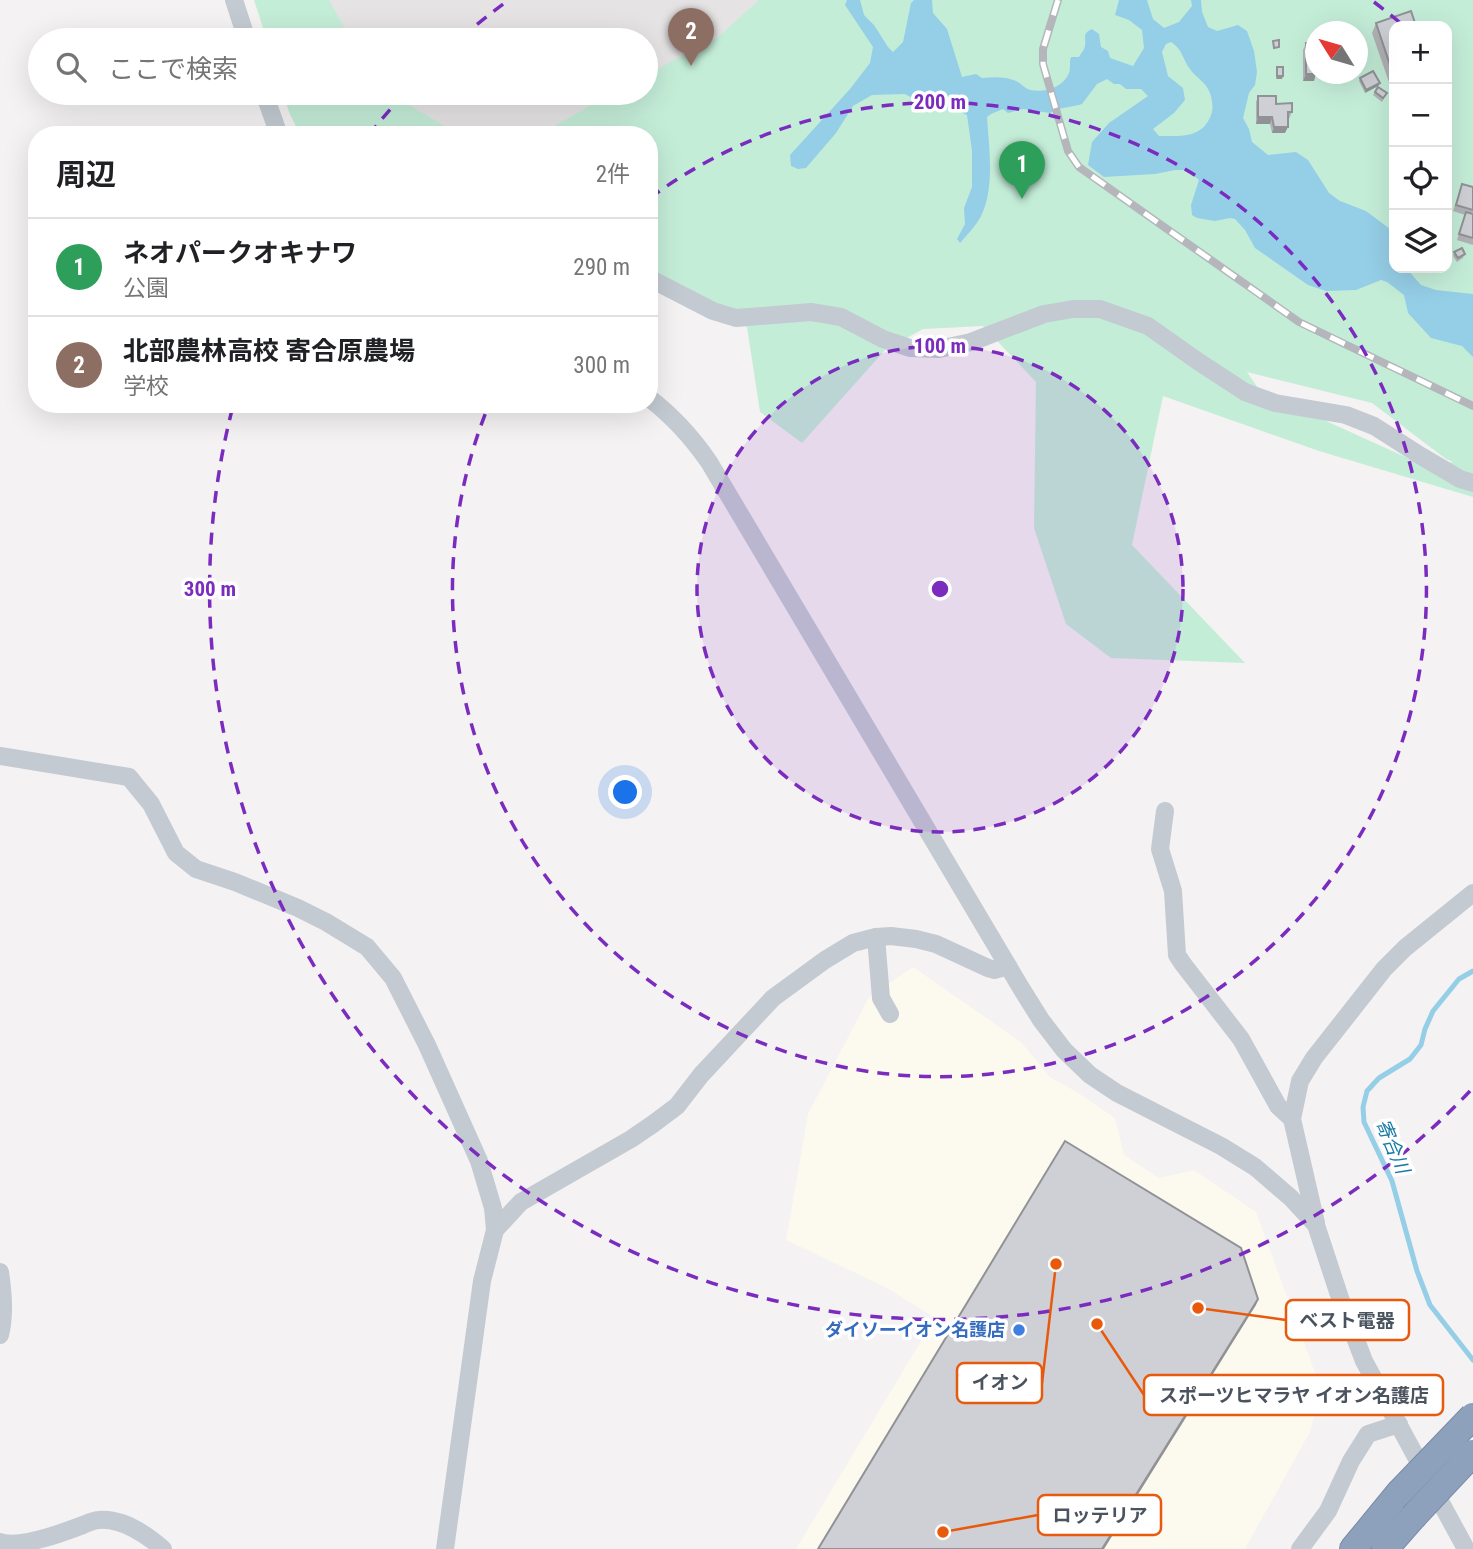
<!DOCTYPE html>
<html lang="ja">
<head>
<meta charset="utf-8">
<style>
  body { margin:0; font-family:"Roboto Condensed","Noto Sans JP",sans-serif; background:#f2f2f2; color:#202124 }
  .controls { position:absolute; right:21px; top:21px; display:grid; overflow:hidden; border-radius:14px; box-shadow:0 7px 28px #0002 }
  .controls button { width:63px; height:63px; display:grid; place-items:center; padding:0; border:0; border-bottom:2px solid #e0e0e0; background:#fff; color:#202124; font:35px sans-serif }
  .compass { position:absolute; left:1305px; top:21px; width:63px; height:63px; border-radius:50%; background:#fff; box-shadow:0 7px 28px #0002; rotate:307deg }
  .you { position:absolute; left:626px; top:793px; width:24px; height:24px; margin:-18px; border:5px solid #fff; border-radius:50%; background:#1a73e8; box-shadow:0 0 0 10px #1a73e833 }
  .badge { display:grid; place-items:center; width:46px; height:46px; border-radius:50%; background:#db2777; color:#fff; font-size:23px; font-weight:700 }
  .pin { position:absolute; translate:-50% -58px; filter:drop-shadow(0 2px 4px #0008) }
  .pin::after { content:''; position:absolute; top:37px; width:24px; height:21px; background:inherit; clip-path:polygon(0 0,100% 0,50% 100%) }
  .list { margin:0; padding:0; list-style:none }
  h2 { display:flex; justify-content:space-between; align-items:center; height:91px; margin:0; padding:0 28px; font-size:30px }
  h2 small { font-size:23px; font-weight:400; color:#757577 }
  .list li { display:grid; grid-template-columns:46px 1fr auto; gap:21px; align-items:center; box-sizing:border-box; height:98px; padding:0 28px; border-top:2px solid #e0e0e0 }
  .list b { display:block; font-size:26px; white-space:nowrap }
  .list p { margin:0; font-size:23px; white-space:nowrap; color:#757577 }
  .list em { font-size:23px; font-style:normal; color:#757577 }
  .icon { flex:none; width:38px; height:38px; fill:none; stroke:currentColor; stroke-width:2; stroke-linecap:round; stroke-linejoin:round }
  .map { position:relative; flex:none; width:1473px; height:1549px; overflow:hidden }
  .search { position:absolute; background:#fff; box-shadow:0 7px 28px #0002; left:28px; top:28px; width:630px; height:77px; display:flex; align-items:center; gap:18px; box-sizing:border-box; padding:0 24px; border-radius:38px; color:#757577; font-size:26px }
  .panel { position:absolute; background:#fff; box-shadow:0 7px 28px #0002; left:28px; top:126px; width:630px; height:287px; border-radius:28px }
  .map>svg:first-child { display:block }
  .commercial { fill:#fcf9ee }
  .education { fill:#e5e3e3 }
  .green { fill:#c4edd8; fill-rule:evenodd }
  .water { fill:#95cee7; fill-rule:evenodd }
  .lines { fill:none; stroke-linecap:round; stroke-linejoin:round }
  .stream { stroke:#95cee7; stroke-width:5 }
  .highway-casing { stroke:#788ba8; stroke-width:28 }
  .minor { stroke:#c3cad2; stroke-width:18 }
  .highway { stroke:#8da0bc; stroke-width:26 }
  .rail-casing { stroke:#b4b6bb; stroke-width:8 }
  .rail { stroke:#fff; stroke-width:5; stroke-dasharray:16; stroke-linecap:butt }
  .highway-bridge-casing { stroke:#788ba8; stroke-width:28; stroke-linecap:butt }
  .highway-bridge { stroke:#8da0bc; stroke-width:26 }
  .wall { fill:#b2b3b7 }
  .shaded-wall { fill:#919295 }
  .building { fill:#cfd0d5; stroke:#919295; stroke-width:2 }
  .ring { fill:none; stroke:#7b2cbf; stroke-width:3.5; stroke-dasharray:12 9 }
  .shop-dot { fill:#3f7fe0; stroke:#fff; stroke-width:2.5 }
  .labels { text-anchor:middle; stroke-width:7; stroke-linejoin:round; paint-order:stroke }
  .shop-label { font-size:18px; font-weight:bold; fill:#366cbe; stroke:#fff; text-anchor:end }
  .water-label { font-size:19px; font-style:italic; fill:#177aa5; stroke:#fff }
  .centre { fill:#7b2cbf; stroke:#fff; stroke-width:3.5 }
  .ring-label { font-size:21px; text-anchor:middle; font-weight:bold; fill:#7b2cbf; stroke:#fff; stroke-width:7; stroke-linejoin:round; paint-order:stroke }
  .leader { fill:none; stroke:#e8590c; stroke-width:2.5 }
  .callout-dot { fill:#e8590c; stroke:#fff; stroke-width:2.5 }
  .callout { fill:#fff; stroke:#e8590c; stroke-width:2.5 }
  .callout-label { font-size:19px; text-anchor:middle; font-weight:bold; fill:#4a535e }
</style>
</head>
<body>
<div class="map">
<svg width="1473" height="1549" viewBox="0 0 1473 1549">
  <rect width="100%" height="100%" fill="#f4f2f2"/>
  <polygon class="commercial" points="913,967 1021,1042 1050,1077 1077,1092 1115,1118 1124,1155 1159,1178 1194,1170 1256,1212 1321,1389 1310,1432 1245,1549 796,1549 935,1318 887,1288 786,1240 808,1114 869,997"/>
  <polygon class="education" points="267,0 779,0 631,135 310,135 295,93 646,93 646,40 279,40"/>
  <g class="green">
    <polygon points="254,0 329,0 351,40 267,40"/>
    <path d="M759 0H1473V497L1319 451 1163 396 1132 545 1245 663 1111 658 1066 624 1034 528 1036 382 983 326 923 329 885 350 802 443 760 412 747 327 649 273V135H539L612 93H646V75L718 37ZM1394 26H1447V268H1394ZM1316 32H1358V74H1316ZM1247 372 1372 403 1446 459 1453 462 1423 465 1260 391Z"/>
    <polygon points="283,93 389,93 459,135 300,135 289,112"/>
  </g>
  <path class="water" d="M847 0H860L864 15 874 25 888 47 893 52 903 42 911 3 914 0H932L933 13 947 29 962 77 976 74 982 78C993 77 1005 76 1016 81 1021 83 1024 88 1030 90 1044 93 1063 88 1069 73 1071 68 1069 62 1071 57H1079C1080 54 1083 52 1084 49 1088 40 1080 34 1092 29L1099 34 1101 47 1108 51 1110 58 1133 66 1144 48 1142 30 1129 20 1115 15 1119 0H1147L1153 19 1164 28 1179 22 1192 6 1191 0H1201L1202 12 1208 27 1217 31 1238 25 1247 31 1254 51 1257 72 1255 85 1249 93 1243 118 1249 129 1252 142 1268 155 1296 152 1308 160 1329 193 1340 201 1366 211 1394 232V268H1406L1421 285 1436 290 1473 294V357L1462 346 1431 338 1408 313 1404 295 1387 282 1381 280 1356 290 1326 291 1308 285 1255 248 1245 230 1235 219 1230 218 1215 221 1197 218 1192 215 1191 205 1199 180 1187 170H1175L1155 174 1104 177 1088 165 1092 142 1109 123 1148 96 1141 89H1126L1120 84H1114L1107 79 1097 84 1082 104 1079 105 1058 109 1050 113 1023 109 1008 113 1003 109 991 114 987 117C989 148 995 188 981 216 976 226 967 235 960 243L957 239 965 224 964 208 972 187V151L967 115 954 109 938 107 928 99 920 102 905 94 872 95 853 106 836 133 806 168 798 169 791 166 790 155 850 89 870 63 873 47 845 5ZM1171 42C1183 50 1182 58 1190 69 1194 76 1203 80 1208 89 1212 96 1214 108 1211 115 1202 139 1180 136 1159 136L1153 129 1174 113 1185 100 1183 88 1168 76 1162 52 1166 44Z"/>
  <g class="lines">
    <polyline class="stream" points="1473,971 1459,979 1433,1011 1425,1029 1421,1045 1410,1059 1379,1078 1367,1091 1363,1107 1364,1122 1392,1181 1417,1271 1430,1305 1473,1360"/>
    <g class="highway-casing">
      <g id="highway">
        <polyline points="1353,1549 1399,1493"/>
        <polyline points="1385,1549 1413,1517"/>
      </g>
    </g>
    <g class="minor">
      <polyline points="234,0 247,40"/>
      <polyline points="264,93 279,135"/>
      <polyline points="649,278 713,311 736,318 811,312 841,317 883,339 910,348 939,349 971,342 1044,314 1073,309 1100,309 1148,326 1199,362 1245,392 1275,403 1346,415 1374,426 1421,456 1460,479 1473,483"/>
      <path d="M649 398C674 417 691 436 709 462L1021 988 1041 1020 1064 1050 1090 1075 1117 1093 1221 1146 1255 1167 1291 1198 1316 1225 1340 1298 1364 1361 1466 1549"/>
      <polyline points="0,756 129,777 151,804 176,853 196,869 235,882 298,908 326,922 367,947 393,978 427,1045 479,1161 493,1208 495,1230 482,1281 445,1549"/>
      <polyline points="1165,811 1160,849 1173,891 1177,955 1183,964 1241,1039 1278,1106 1292,1119"/>
      <polyline points="876,937 881,998 890,1014"/>
      <polyline points="1316,1223 1292,1119 1300,1081 1314,1058 1384,969 1405,948 1473,893"/>
      <polyline points="495,1230 521,1202 631,1139 653,1124 677,1106 701,1075 773,998 825,960 853,943 876,937 891,936 916,939 936,944 988,968 995,970 1008,966"/>
      <path d="M0 1272C3 1293 5 1314 0 1335"/>
      <path d="M0 1542C20 1549 62 1533 83 1525 88 1523 94 1520 99 1520 122 1518 147 1535 163 1549"/>
      <polyline points="1300,1549 1328,1511 1351,1461 1368,1434 1399,1424"/>
    </g>
    <use href="#highway" class="highway"/>
    <g class="rail-casing">
      <polyline id="rail" points="1058,0 1043,49 1043,64 1068,151 1079,167 1299,322 1473,406"/>
    </g>
    <use href="#rail" class="rail"/>
    <g class="highway-bridge-casing">
      <g id="highway-bridge">
        <polyline points="1399,1493 1473,1416"/>
        <polyline points="1413,1517 1473,1453"/>
      </g>
    </g>
    <use href="#highway-bridge" class="highway-bridge"/>
  </g>
  <g class="wall">
    <polygon points="1376,23 1394,26 1394,91 1392,91 1372,33"/>
    <polygon points="1306,43 1314,81 1303,81 1303,50"/>
    <polygon points="1360,78 1380,83 1378,86 1365,93 1359,81"/>
    <polygon points="1375,92 1387,93 1382,102 1373,95"/>
    <polygon points="1258,96 1292,112 1289,119 1288,119 1285,133 1272,133 1270,124 1256,124 1256,102"/>
    <polygon points="1462,184 1473,187 1473,245 1457,240 1465,215 1453,211"/>
    <polygon points="1454,252 1464,257 1457,262 1453,256"/>
  </g>
  <g class="shaded-wall">
    <polygon points="1306,74 1316,74 1314,81 1303,81"/>
    <polygon points="1277,76 1283,76 1282,79 1276,79"/>
    <polygon points="1380,83 1378,86 1365,93 1366,90"/>
    <polygon points="1258,117 1272,117 1270,124 1256,124"/>
    <polygon points="1274,127 1288,127 1285,133 1272,133"/>
    <polygon points="1258,1299 1256,1305 1104,1549 1102,1549"/>
  </g>
  <g class="building">
    <polygon points="1411,11 1416,26 1394,26 1394,77 1376,23"/>
    <polygon points="1279,40 1279,47 1274,48 1273,41"/>
    <polygon points="1306,43 1315,44 1316,74 1306,74"/>
    <rect x="1277" y="67" width="6" height="9"/>
    <polygon points="1373,71 1380,83 1366,90 1360,78"/>
    <polygon points="1378,87 1387,93 1383,98 1375,92"/>
    <polygon points="1258,96 1276,96 1276,104 1292,103 1292,112 1288,112 1288,127 1274,127 1272,117 1258,117"/>
    <polygon points="1462,184 1473,187 1473,210 1456,205"/>
    <polygon points="1466,212 1473,214 1473,238 1459,234"/>
    <polygon points="1462,248 1465,254 1458,258 1454,252"/>
    <polygon points="1065,1141 1241,1248 1258,1299 1102,1549 818,1549"/>
  </g>
  <circle cx="940" cy="589" r="243" fill="#7b2cbf" fill-opacity=".12"/>
  <g class="ring">
    <circle cx="940" cy="589" r="243"/>
    <path d="M650 198A487 487 0 1 1 488 407"/>
    <path d="M1470 1091A730 730 0 0 1 233 406M369 135A730 730 0 0 1 402 96M461 38A730 730 0 0 1 506 2M1374 2A730 730 0 0 1 1404 26"/>
  </g>
  <circle class="shop-dot" cx="1019" cy="1330" r="7"/>
  <g class="labels">
    <g class="shop-label">
      <text x="1005" y="1336">ダイソーイオン名護店</text>
    </g>
    <g class="water-label">
      <text transform="translate(1393 1146) rotate(67)" y="7">寄合川</text>
    </g>
  </g>
  <circle cx="940" cy="589" r="10" class="centre"/>
  <g class="ring-label">
    <text x="940" y="109">200 m</text>
    <text x="940" y="353">100 m</text>
    <text x="210" y="596">300 m</text>
  </g>
  <path class="leader" d="M1198 1308L1286 1320M1056 1264L1042 1383M1097 1324L1144 1395M943 1532L1038 1515"/>
  <g class="callout-dot">
    <circle cx="1198" cy="1308" r="7"/>
    <circle cx="1056" cy="1264" r="7"/>
    <circle cx="1097" cy="1324" r="7"/>
    <circle cx="943" cy="1532" r="7"/>
  </g>
  <g class="callout">
    <rect x="1286" y="1300" width="123" height="40" rx="7"/>
    <rect x="957" y="1363" width="85" height="40" rx="7"/>
    <rect x="1144" y="1375" width="299" height="40" rx="7"/>
    <rect x="1038" y="1495" width="123" height="40" rx="7"/>
  </g>
  <g class="callout-label">
    <text x="1347" y="1327">ベスト電器</text>
    <text x="1000" y="1389">イオン</text>
    <text x="1294" y="1402">スポーツヒマラヤ イオン名護店</text>
    <text x="1100" y="1522">ロッテリア</text>
  </g>
</svg>
<div class="controls">
<button>+</button>
<button>−</button>
<button><svg class="icon" aria-label="locate" viewBox="0 0 24 24"><circle cx="12" cy="12" r="6"/><path d="M12 2v4M12 18v4M2 12h4M18 12h4"/></svg></button>
<button><svg class="icon" aria-label="layers" viewBox="0 0 24 24"><path d="M12 4l9 5-9 5-9-5zM3 14l9 5 9-5"/></svg></button>
</div>
<svg class="compass" viewBox="-18 -18 36 36"><path d="M0-13l5 13h-10z" fill="#e53935"/><path d="M0 13l5-13h-10z" fill="#757577"/></svg>
<div class="you"></div>
<div class="pin badge" style="left:1022px;top:199px;background:#2e9e5b">1</div>
<div class="pin badge" style="left:691px;top:66px;background:#8d6e63">2</div>
<div class="search"><svg class="icon" aria-label="search" viewBox="0 0 24 24"><circle cx="10" cy="10" r="6"/><path d="M15 15l6 6"/></svg>ここで検索</div>
<section class="panel">
<h2>周辺<small>2件</small></h2>
<ul class="list">
<li><span class="badge" style="background:#2e9e5b">1</span><div><b>ネオパークオキナワ</b><p>公園</p></div><em>290 m</em></li>
<li><span class="badge" style="background:#8d6e63">2</span><div><b>北部農林高校 寄合原農場</b><p>学校</p></div><em>300 m</em></li>
</ul>
</section>
</div>
</body>
</html>
